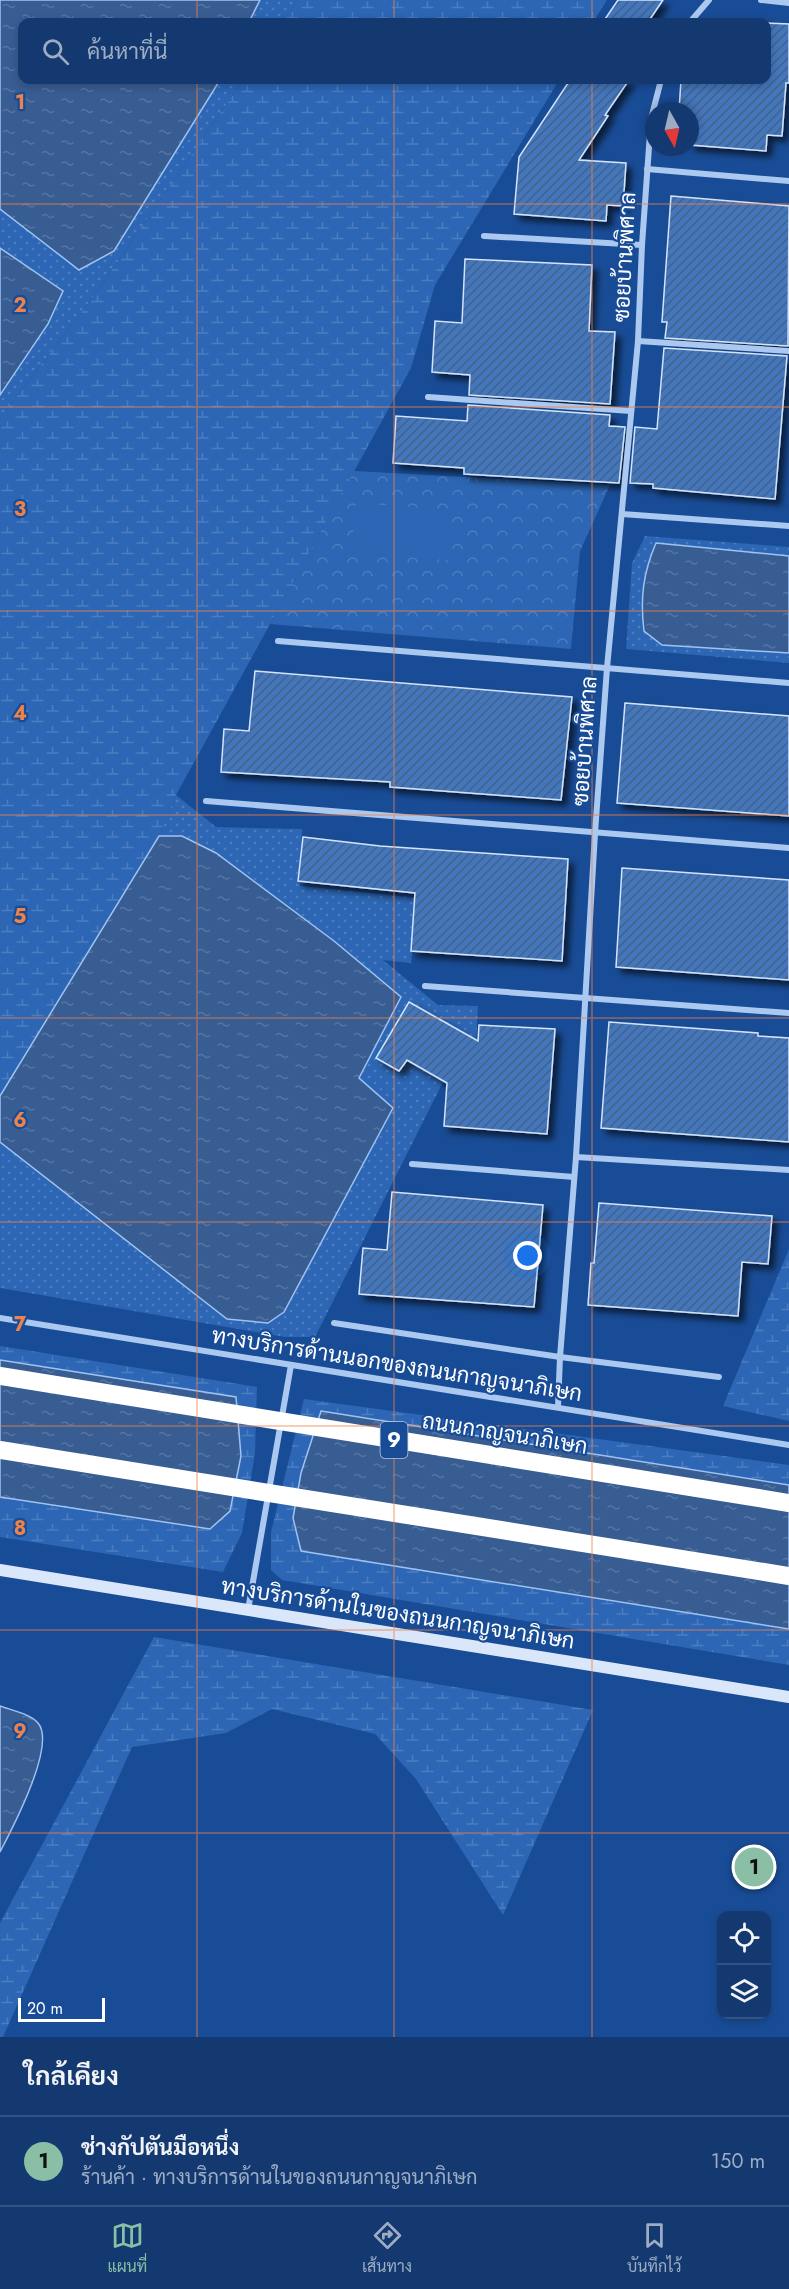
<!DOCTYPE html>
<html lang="th">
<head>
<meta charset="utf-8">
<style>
  body { margin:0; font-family:Jost,Sarabun,sans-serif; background:#1c4075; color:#f1f3f6 }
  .controls { position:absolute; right:18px; bottom:18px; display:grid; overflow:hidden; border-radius:12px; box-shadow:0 3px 9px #0003 }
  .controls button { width:54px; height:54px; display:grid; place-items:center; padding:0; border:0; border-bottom:2px solid #325383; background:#133970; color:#f1f3f6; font:30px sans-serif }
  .compass { position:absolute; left:645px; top:102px; width:54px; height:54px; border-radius:50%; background:#133970; box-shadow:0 3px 9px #0003; rotate:172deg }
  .scale { position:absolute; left:18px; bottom:15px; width:87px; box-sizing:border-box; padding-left:6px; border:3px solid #fff; border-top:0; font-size:16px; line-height:21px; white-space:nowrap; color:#fff; -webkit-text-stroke:4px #194c96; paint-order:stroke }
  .you { position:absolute; left:528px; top:1256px; width:21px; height:21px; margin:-15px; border:4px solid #fff; border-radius:50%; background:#1a73e8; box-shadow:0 0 0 9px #1a73e833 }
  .badge { display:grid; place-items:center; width:39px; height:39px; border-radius:50%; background:#8abfa5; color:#111; font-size:20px; font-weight:700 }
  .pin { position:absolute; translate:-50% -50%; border:3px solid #fff; box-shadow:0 2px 6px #0006 }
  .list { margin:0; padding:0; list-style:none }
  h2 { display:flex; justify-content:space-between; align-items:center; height:78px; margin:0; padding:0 24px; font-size:26px }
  h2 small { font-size:20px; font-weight:400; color:#9dacc3 }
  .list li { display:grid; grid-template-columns:39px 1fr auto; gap:18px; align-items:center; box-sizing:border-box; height:90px; padding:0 24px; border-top:2px solid #325383 }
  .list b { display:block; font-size:22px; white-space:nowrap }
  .list p { margin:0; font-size:20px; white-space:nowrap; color:#9dacc3 }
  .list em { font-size:20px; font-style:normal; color:#9dacc3 }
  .icon { flex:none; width:33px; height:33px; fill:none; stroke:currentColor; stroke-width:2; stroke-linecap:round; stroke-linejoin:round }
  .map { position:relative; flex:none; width:789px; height:2037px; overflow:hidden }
  .search { position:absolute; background:#133970; box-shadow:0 3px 9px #0003; left:18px; right:18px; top:18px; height:66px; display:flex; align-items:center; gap:15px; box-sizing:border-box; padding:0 21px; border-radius:12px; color:#9dacc3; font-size:22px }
  .sheet { height:168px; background:#133970 }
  nav { display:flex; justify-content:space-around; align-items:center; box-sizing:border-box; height:84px; border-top:2px solid #325383; background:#133970; font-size:16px; color:#9dacc3 }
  nav a { display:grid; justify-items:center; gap:3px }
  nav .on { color:#8abfa5 }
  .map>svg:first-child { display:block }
  .grass { fill:url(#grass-dots) }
  .wetland { fill:url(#wetland-marsh) }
  .park { fill:url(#park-crowns) }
  .pitch { fill:#2c66b4 }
  .water { fill:url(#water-ripples); stroke:#9ec3f3; stroke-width:1.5 }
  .building { fill:url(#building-hatch); stroke:#d2e4fb; stroke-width:1.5; filter:url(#shadow) }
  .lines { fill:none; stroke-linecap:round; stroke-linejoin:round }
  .street { stroke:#abc9f0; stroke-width:6 }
  .secondary { stroke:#dae7fb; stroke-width:12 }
  .highway-bridge { stroke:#fff; stroke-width:18 }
  .grid { fill:none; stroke:#ee8249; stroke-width:1.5; stroke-opacity:0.55 }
  .labels { text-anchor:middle; stroke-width:4.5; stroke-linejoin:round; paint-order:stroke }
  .shield { fill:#194c96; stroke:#bac9e0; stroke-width:1.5 }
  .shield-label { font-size:21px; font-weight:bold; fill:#fff }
  .street-label { font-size:22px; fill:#fff; stroke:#194c96 }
  .grid-label { font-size:20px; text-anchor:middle; font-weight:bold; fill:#ee8249; stroke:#194c96; stroke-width:4.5; stroke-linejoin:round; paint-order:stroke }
</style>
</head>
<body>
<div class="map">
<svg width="789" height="2037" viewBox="0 0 789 2037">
  <defs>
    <pattern id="grass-dots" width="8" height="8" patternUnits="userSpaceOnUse" patternTransform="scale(1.5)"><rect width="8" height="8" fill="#2c66b4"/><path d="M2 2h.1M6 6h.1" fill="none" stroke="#4c7dbf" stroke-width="1.8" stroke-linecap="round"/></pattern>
    <pattern id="wetland-marsh" width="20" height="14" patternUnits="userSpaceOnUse" patternTransform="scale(1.5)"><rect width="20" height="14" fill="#2c66b4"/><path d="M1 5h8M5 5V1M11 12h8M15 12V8" fill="none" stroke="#4c7dbf"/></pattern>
    <pattern id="park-crowns" width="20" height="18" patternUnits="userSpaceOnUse" patternTransform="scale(1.5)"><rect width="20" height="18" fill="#2c66b4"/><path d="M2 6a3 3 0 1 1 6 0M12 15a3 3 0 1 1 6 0" fill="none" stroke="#4c7dbf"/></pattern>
    <pattern id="water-ripples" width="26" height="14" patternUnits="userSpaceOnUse" patternTransform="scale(1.5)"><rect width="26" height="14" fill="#385d93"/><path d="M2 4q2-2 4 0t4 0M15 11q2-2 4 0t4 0" fill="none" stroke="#5675a3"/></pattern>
    <pattern id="building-hatch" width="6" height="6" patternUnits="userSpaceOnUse" patternTransform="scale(1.5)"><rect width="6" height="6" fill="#4276bd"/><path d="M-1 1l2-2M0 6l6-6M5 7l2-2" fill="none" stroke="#476184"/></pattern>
    <filter id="shadow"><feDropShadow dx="5.5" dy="5.5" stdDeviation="3" flood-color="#0009"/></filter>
  </defs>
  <rect width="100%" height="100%" fill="#194c96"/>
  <g class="grass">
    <polygon points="260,0 297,0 282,22 249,22"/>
    <polygon points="220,80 243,80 96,293 0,418 0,395 48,324 32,270 0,248 0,209 79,270 114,251"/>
    <polygon points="645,536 789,547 789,663 626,649 632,563"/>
    <polygon points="176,795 216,827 302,829 300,886 418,898 411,963 383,960 438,1005 478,1006 474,1078 446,1076 315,1337 285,1337 0,1288 0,1142 227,1319 268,1323 284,1312 393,1109 359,1078 401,997 334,941 216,853 182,836 159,836"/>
  </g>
  <g class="wetland">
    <polygon points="297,0 607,0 593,22 282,22"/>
    <polygon points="243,80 559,80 435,285 411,368 176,795 159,836 0,1096 0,418 96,293"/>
    <polygon points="789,1249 789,1421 723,1406"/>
    <polygon points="0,1346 257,1387 255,1453 242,1533 223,1572 0,1537"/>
    <polygon points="304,1399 789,1465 789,1665 282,1580 271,1570 271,1532"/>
    <polygon points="154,1637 593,1710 503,1915 416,1779 375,1734 272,1709 226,1733 132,1747 3,2037 0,2037 0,1923"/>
  </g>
  <polygon class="park" points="354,471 610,485 580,551 571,649 270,624"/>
  <polygon class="pitch" points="356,503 451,510 447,560 352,553"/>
  <g class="water">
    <polygon points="0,0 260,0 249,22 22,22 22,80 220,80 114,251 79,270 0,209"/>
    <polygon points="0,248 63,291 48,324 0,395"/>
    <path d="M656 543 789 556V653L662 645 644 631C640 599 643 573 656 543Z"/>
    <polygon points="159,836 182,836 216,853 334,941 401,997 359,1078 393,1108 284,1312 268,1323 227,1319 0,1142 0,1096"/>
    <polygon points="0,1360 236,1397 241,1456 230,1511 210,1529 0,1497"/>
    <polygon points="321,1411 789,1485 789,1629 301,1551 293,1518 301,1473"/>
    <path d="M0 1706C11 1710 31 1714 38 1723 57 1745 12 1829 0 1852Z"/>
  </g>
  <g class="building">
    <polygon points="618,0 663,0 648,22 603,22"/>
    <polygon points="766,23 789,24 789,83 786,83 782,136 767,135 766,151 690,145 690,111 679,111 681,80 766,80"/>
    <polygon points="570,80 629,80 605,115 608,116 579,160 626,163 623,206 607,205 606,221 514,214 519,157"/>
    <polygon points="671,196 789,206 788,346 665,338 667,322 662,322"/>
    <polygon points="465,259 592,265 589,331 615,332 610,404 469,395 470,375 432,372 435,321 462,323"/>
    <polygon points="664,348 787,356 775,499 653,488 653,484 630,483 635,427 657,429"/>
    <polygon points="468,405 610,415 609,426 625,427 619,483 464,474 464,468 393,463 396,416 467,421"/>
    <polygon points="255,671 572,697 561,800 390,787 390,782 221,772 224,729 249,731"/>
    <polygon points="625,703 789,716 789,816 617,803"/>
    <polygon points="303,837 380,846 568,859 562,961 411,951 415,893 298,881"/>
    <polygon points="622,868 789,880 789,980 616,967"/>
    <polygon points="409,1002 478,1041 479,1025 555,1029 547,1134 444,1126 447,1083 407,1060 399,1071 376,1058"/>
    <polygon points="609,1022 758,1033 758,1036 789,1038 789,1142 601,1128"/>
    <polygon points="392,1192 543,1205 534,1307 359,1294 363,1248 387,1250"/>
    <polygon points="599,1203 772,1216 768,1264 742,1262 738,1316 588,1305 591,1263 594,1263"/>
  </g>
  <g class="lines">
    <g class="street">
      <polyline points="761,0 789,3"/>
      <polyline points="690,22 709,0"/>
      <polyline points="647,169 789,181"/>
      <polyline points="484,236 642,245"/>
      <polyline points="638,341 789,351"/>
      <polyline points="428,397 631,411"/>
      <polyline points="622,514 789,526"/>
      <polyline points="278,641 789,683"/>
      <polyline points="206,801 789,848"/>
      <polyline points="425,986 789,1013"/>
      <polyline points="576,1157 789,1170"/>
      <polyline points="412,1164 574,1177"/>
      <polyline points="0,1318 789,1445"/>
      <polyline points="334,1323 560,1357 719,1377"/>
      <polyline points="558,1407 560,1357 576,1157 595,833 607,668 638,341 642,245 651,119 661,80"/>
      <polyline points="248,1610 291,1365"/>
    </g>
    <polyline class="secondary" points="0,1570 789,1697"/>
    <g class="highway-bridge">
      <polyline points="0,1376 789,1503"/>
      <polyline points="0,1450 789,1576"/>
    </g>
  </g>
  <path class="grid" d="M197 0V22M394 0V22M592 0V22M197 80V2037M394 80V2037M592 80V2037M0 204H789M0 407H789M0 611H789M0 815H789M0 1018H789M0 1222H789M0 1426H789M0 1630H789M0 1833H789"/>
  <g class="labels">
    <rect class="shield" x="380.5" y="1422" width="27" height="36" rx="4.5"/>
    <g class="shield-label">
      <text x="394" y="1447">9</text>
    </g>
    <g class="street-label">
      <text transform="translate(624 257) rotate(-87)" y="8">ซอยบ้านพิศาล</text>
      <text transform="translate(584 741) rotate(-86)" y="8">ซอยบ้านพิศาล</text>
      <text transform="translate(397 1364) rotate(9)" y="8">ทางบริการด้านนอกของถนนกาญจนาภิเษก</text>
      <text transform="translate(505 1433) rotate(9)" y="8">ถนนกาญจนาภิเษก</text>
      <text transform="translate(398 1613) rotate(9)" y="8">ทางบริการด้านในของถนนกาญจนาภิเษก</text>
    </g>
  </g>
  <g class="grid-label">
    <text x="20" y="109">1</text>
    <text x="20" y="312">2</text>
    <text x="20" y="516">3</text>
    <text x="20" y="720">4</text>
    <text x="20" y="923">5</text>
    <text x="20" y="1127">6</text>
    <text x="20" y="1331">7</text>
    <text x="20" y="1535">8</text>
    <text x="20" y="1738">9</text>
  </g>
</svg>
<div class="controls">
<button><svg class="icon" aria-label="locate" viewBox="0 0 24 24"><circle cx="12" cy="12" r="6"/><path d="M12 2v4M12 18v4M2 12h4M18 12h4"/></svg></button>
<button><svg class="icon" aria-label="layers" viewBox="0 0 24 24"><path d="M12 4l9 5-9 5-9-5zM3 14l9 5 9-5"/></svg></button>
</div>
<svg class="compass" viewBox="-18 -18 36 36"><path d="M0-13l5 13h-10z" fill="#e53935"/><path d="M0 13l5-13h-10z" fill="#9dacc3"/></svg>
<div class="scale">20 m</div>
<div class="you"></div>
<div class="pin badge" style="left:754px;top:1867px">1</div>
<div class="search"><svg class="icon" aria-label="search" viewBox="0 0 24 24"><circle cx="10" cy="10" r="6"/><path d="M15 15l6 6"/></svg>ค้นหาที่นี่</div>
</div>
<section class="sheet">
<h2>ใกล้เคียง<small></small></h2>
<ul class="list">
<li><span class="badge">1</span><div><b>ช่างกัปตันมือหนึ่ง</b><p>ร้านค้า · ทางบริการด้านในของถนนกาญจนาภิเษก</p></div><em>150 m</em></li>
</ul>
</section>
<nav>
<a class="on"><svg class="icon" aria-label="map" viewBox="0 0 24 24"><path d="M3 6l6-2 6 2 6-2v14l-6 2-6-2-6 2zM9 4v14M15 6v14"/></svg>แผนที่</a>
<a><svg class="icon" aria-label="directions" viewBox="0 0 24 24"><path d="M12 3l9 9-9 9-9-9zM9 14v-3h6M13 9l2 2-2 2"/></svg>เส้นทาง</a>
<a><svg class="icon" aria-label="saved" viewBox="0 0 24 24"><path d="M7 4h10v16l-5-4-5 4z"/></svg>บันทึกไว้</a>
</nav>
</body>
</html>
